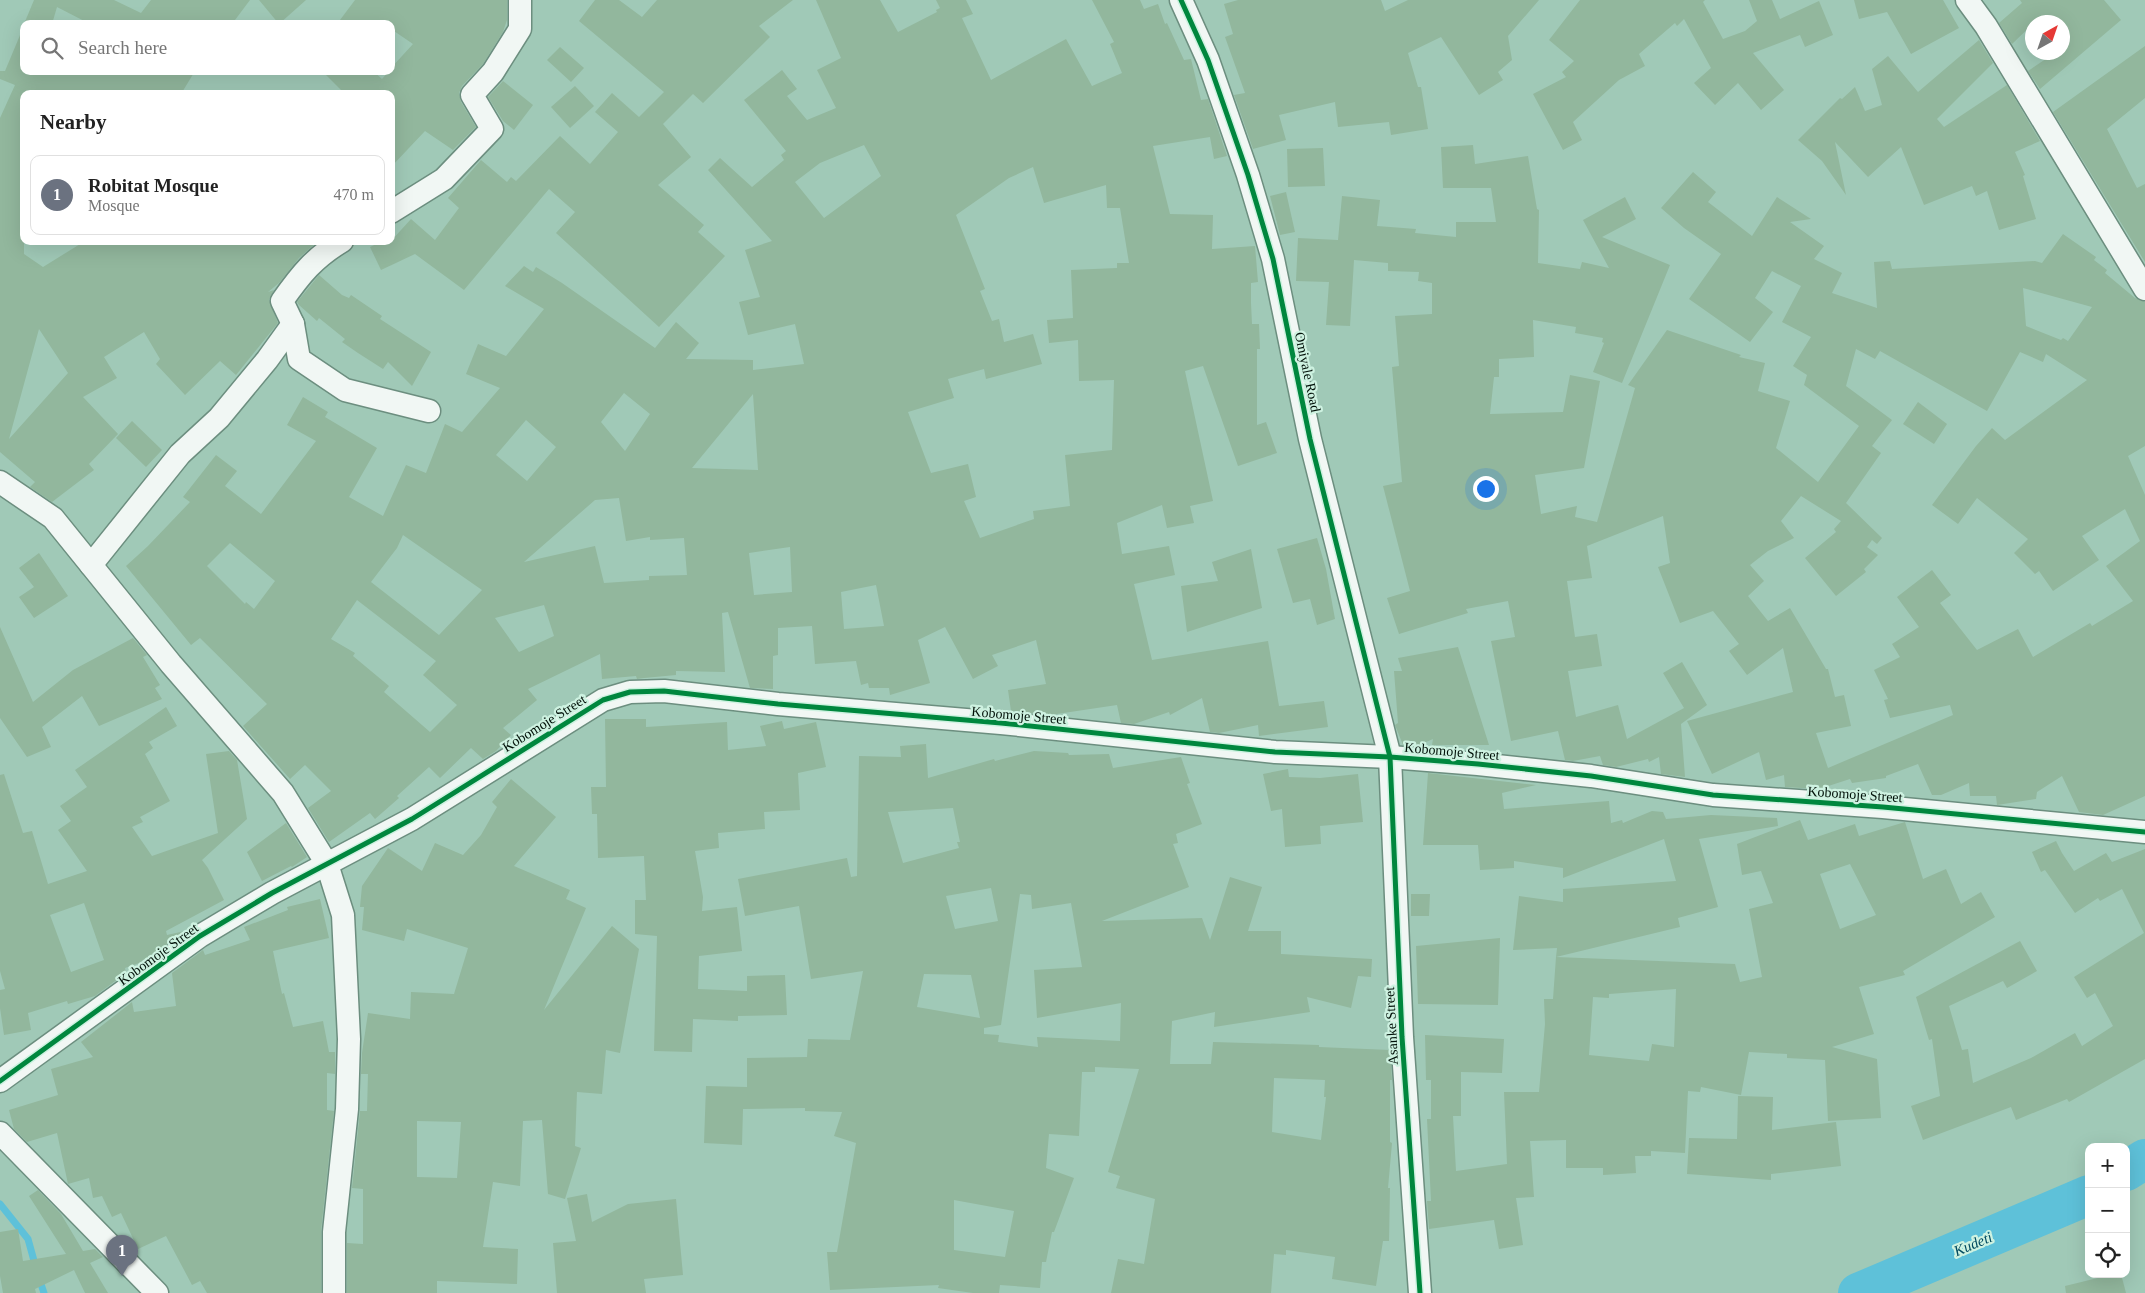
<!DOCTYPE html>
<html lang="en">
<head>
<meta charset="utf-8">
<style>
  body { margin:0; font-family:"Times New Roman",serif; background:#f6f6f6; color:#222 }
  .controls { position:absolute; right:15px; bottom:15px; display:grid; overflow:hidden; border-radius:10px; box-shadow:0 5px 20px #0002 }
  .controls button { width:45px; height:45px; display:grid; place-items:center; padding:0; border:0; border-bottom:1px solid #e0e0e0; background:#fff; color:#222; font:25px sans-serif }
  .compass { position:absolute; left:2025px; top:15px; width:45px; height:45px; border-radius:50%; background:#fff; box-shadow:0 5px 20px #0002; rotate:40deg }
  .you { position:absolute; left:1485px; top:488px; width:18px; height:18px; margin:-12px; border:4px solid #fff; border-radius:50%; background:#1a73e8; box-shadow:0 0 0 8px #1a73e833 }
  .badge { display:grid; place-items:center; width:32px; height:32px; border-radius:50%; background:#385145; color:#fff; font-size:16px; font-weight:700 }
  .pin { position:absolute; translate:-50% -41px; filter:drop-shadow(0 1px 2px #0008) }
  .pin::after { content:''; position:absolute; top:26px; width:18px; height:15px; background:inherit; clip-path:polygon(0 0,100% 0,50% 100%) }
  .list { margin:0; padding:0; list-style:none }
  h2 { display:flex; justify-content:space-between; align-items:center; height:65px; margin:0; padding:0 20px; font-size:21px }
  h2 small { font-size:16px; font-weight:400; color:#767676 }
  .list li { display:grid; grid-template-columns:32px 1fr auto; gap:15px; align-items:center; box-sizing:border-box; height:80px; margin:0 10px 10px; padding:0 10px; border:1px solid #e0e0e0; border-radius:10px }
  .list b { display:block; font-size:19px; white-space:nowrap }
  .list p { margin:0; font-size:16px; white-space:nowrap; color:#767676 }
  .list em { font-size:16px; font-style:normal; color:#767676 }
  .icon { flex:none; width:28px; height:28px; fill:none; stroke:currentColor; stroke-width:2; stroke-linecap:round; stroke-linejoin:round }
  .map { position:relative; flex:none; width:2145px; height:1293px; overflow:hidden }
  .search { position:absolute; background:#fff; box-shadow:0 5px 20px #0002; left:20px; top:20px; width:375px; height:55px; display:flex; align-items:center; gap:12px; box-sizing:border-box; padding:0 18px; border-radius:10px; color:#767676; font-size:19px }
  .panel { position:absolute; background:#fff; box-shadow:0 5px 20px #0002; left:20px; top:90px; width:375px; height:155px; border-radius:10px }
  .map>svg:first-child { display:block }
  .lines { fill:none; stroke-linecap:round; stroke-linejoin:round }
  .stream { stroke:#5ec1d9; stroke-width:7 }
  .river { stroke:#5ec1d9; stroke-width:40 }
  .building { fill:#92b79d; fill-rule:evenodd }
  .minor-casing { stroke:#6c8e7f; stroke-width:25 }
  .minor { stroke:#f1f7f4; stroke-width:22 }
  .cycleway-casing { stroke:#cef2e1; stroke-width:8 }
  .cycleway { stroke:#00873e; stroke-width:5 }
  .labels { text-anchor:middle; stroke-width:4.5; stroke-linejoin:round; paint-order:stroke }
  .street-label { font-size:14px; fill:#001008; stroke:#cef2e1 }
  .water-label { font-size:15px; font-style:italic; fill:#004a60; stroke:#cef2e1 }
</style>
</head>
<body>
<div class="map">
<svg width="2145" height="1293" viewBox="0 0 2145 1293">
  <rect width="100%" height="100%" fill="#a0c9b7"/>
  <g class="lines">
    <g class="stream">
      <polyline points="0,1204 28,1239 36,1268"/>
      <polyline points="39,1278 44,1293"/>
    </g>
    <g class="river">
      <polyline points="2126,1171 2145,1159"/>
      <polyline points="1858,1293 2089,1195"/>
    </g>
  </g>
  <g class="building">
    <polygon points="34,0 114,0 141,13 151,0 250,0 232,24 90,24 57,7 52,24 24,24"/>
    <polygon points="259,0 306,0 279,24"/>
    <polygon points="355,0 507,0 507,20 503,32 483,64 462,86 459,93 461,102 476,127 453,150 425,131 391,167 391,94 345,94 322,71 373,71 382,79 389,71 391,71 391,68 413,44 391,29 391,24 337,24"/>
    <polygon points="595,0 619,0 642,17 657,0 793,0 759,26 770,37 703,103 693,94 663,124 691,157 658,185 704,225 698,232 725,256 659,327 556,233 575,212 549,189 464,290 415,254 381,270 370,247 383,241 391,241 411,219 435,240 459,208 448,198 481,160 507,182 511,177 516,181 560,136 590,164 618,132 595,112 612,93 639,117 664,92 579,21"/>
    <path d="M816 0H880L898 32 937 12 936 10 940 8 936 0H966L973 14 962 18 991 80 1066 39 1092 86 1122 73 1110 44 1114 42 1092 0H1140L1144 9 1158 4 1165 24 1167 23 1184 60 1191 59 1201 100 1208 99 1227 156 1214 159 1210 137 1153 146 1170 214 1213 215 1212 249 1255 246 1258 282 1251 283V303L1252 324H1259L1260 349H1257V425L1266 422 1277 453 1238 466 1203 366 1185 371 1213 501 1190 506 1194 523 1167 528 1162 505 1117 523 1122 554 1169 546 1175 575 1134 584 1152 660 1268 641 1279 706 1324 701 1328 727 1259 736 1258 725 1219 733 1210 732 1202 698 1170 715 1169 712 1134 724 1121 723 1117 705 1050 715 1011 711 1008 690 1046 684 1036 640 992 655 998 666 973 679 945 627 918 640 930 683 890 695 889 688H869L868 683 861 685 856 661 815 664 812 626 778 628V655L773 656V689L750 688 728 612 722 613 725 672 676 671V675L644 678 637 679 636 676 602 679 600 654 528 689 537 700 503 728 511 735 496 751 483 759 471 748 440 778 429 767 397 796 399 798 375 819 370 813 329 842 308 808 331 791 305 765 290 779 243 726 267 704 200 638 191 645 126 566 148 546 190 502 183 497 216 455 237 471 225 486 261 514 316 441 287 425 303 397 328 412 325 417 377 448 349 497 383 516 406 465 426 473 445 424 462 432 500 388 466 374 478 344 506 356 544 309 505 286 524 266 533 272 536 267 562 283 655 348 676 322 699 343 686 359 753 360V370L804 364 795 324 748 335 739 302 760 297 745 250 772 241 708 170 720 158 752 187 784 160 781 155 786 151 744 100 782 70 797 89 787 96 807 120 836 108 817 70 841 58ZM864 145 881 176 824 218 795 182 820 163ZM1033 167 1044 203 1106 185 1107 208H1120L1129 263H1117V268L1071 270 1073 318 1047 320 1049 343 1078 340 1079 381 1114 380 1112 450 1065 455 1070 506 1033 511 1034 519 980 538 964 501 976 497 968 464 931 473 908 412 954 398 948 379 984 369 986 379 1042 364 1033 334 1004 342 999 319 992 321 980 291 985 289 956 215 1009 178ZM624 393 650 414 625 451 601 422ZM753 394 758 470 692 468ZM526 420 556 447 527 481 496 455ZM619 498 626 541 650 537V540L684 538 687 575 649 576V580L604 583 595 546 524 562 595 500ZM403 535 482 590 439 635 371 582 397 548ZM230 543 275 581 254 609 246 602 245 604 207 566ZM790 547 792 592 754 595 749 553ZM876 585 884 626 844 629 841 592ZM357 600 436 661 423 675 457 705 430 732 384 692 389 686 353 656 355 653 331 639ZM544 605 554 636 519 652 495 618Z"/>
    <polygon points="1238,0 1381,0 1385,11 1408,0 1539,0 1508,36 1512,60 1498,72 1503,80 1479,95 1441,37 1408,53 1418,87 1421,87 1428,129 1391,135 1389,122 1338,127 1335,102 1279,115 1286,140 1253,149 1234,95 1245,93 1225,37 1233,34 1224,4"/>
    <polygon points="1580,0 1705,0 1703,2 1723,39 1745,31 1757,21 1749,0 1772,0 1780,19 1819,1 1833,35 1805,47 1800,35 1753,53 1784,90 1761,110 1738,83 1715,105 1694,83 1711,68 1684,19 1677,26 1675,23 1639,54 1645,66 1619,80 1573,122 1582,140 1563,150 1533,94 1566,77 1562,72 1574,61 1549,40"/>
    <polygon points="1854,0 1943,0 1959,28 1911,54 1887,12 1859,19"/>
    <polygon points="2020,0 2104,0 2121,20 2040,89 2028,71 2056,52 2062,52 2062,49 2066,46 2062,42 2062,22 2043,22 2038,19 2012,44 1999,23 2022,3"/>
    <path d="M23 28 24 71H195L181 94H24V254L43 267 85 241H318L299 258 279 283 268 292 274 290 269 300 278 323 236 375 220 361 185 395 156 364 160 359 144 332 104 357 117 378 83 397 118 434 89 464 94 470 52 502 30 487 35 482 0 452V118L15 85 0 79V71H5ZM39 329 68 373 9 439Z"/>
    <polygon points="1979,40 1993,63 1937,119 1944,127 2007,85 2040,141 2015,152 2025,175 2023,176 2036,219 1999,230 1987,191 1976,196 1972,186 1924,205 1901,147 1868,177 1835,142 1846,195 1822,161 1798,140 1840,98 1842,99 1855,87 1865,111 1882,105 1872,69 1888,56 1918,92"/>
    <polygon points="2145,46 2145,98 2107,129 2137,188 2145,184 2145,262 2053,112"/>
    <polygon points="560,47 584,68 571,82 547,60"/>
    <polygon points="503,81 533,105 514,130 503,121 488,97"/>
    <polygon points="575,86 594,106 570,128 551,107"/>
    <path d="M1473 145 1475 164 1528 156 1537 209 1539 210 1538 263 1580 269 1582 262 1609 268 1583 220 1625 197 1636 219 1602 237 1670 265 1622 383 1593 372 1604 343 1602 342 1603 338 1575 333 1576 327 1533 320 1534 357 1499 359V377H1494L1490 414 1563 412 1570 375 1600 381 1584 468 1535 475 1541 514 1577 506 1575 517 1597 522 1635 388 1628 385 1667 330 1741 355 1739 357 1765 363 1758 391 1790 401 1776 448 1818 482 1859 426 1804 385 1807 375 1793 366 1811 337 1782 322 1801 286 1772 271 1755 298 1773 312 1750 342 1689 299 1721 254 1684 228 1661 208 1693 172 1716 192 1708 202 1752 236 1777 197 1811 219 1790 222 1824 246 1814 259 1842 273 1832 293 1877 308 1874 262 1890 261 1892 269 2035 261 2042 263 2063 234 2096 257 2094 260 2107 270 2105 273 2135 298 2145 302V446L2128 456 2145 495V796L2103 815 2079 812 2062 776 2037 792 2036 799 1997 805 1996 796H1970L1969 783 1941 795H1932L1918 764 1886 776V778L1852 783 1850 779 1819 789 1785 787 1784 775 1766 780 1759 752 1712 774 1687 721 1793 692 1783 648 1747 675 1729 651 1739 644 1713 611 1680 623 1658 567 1670 563 1663 516 1587 546 1592 578 1567 581 1575 637 1597 634 1602 666 1568 671 1576 717 1618 705 1627 739 1684 708 1663 673 1682 662 1707 705 1681 724 1685 777 1661 774 1659 757 1649 762 1648 759 1616 767 1603 765 1600 756 1573 761 1565 760 1558 731 1511 741 1491 641 1515 637 1508 601 1466 609 1468 613 1399 634 1387 598 1410 591 1383 486 1402 482 1392 367 1399 366 1395 316 1432 314V283L1418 281 1419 272 1388 271V263L1354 260 1350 326 1326 325 1329 282 1296 281 1298 238 1338 240 1342 196 1380 200 1377 226 1416 229 1415 233 1456 237V222H1496L1491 188H1443L1441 147ZM2023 288 2092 307 2068 341 2063 338 2061 340 2026 326ZM1856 349 1875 359 1880 351 1987 411 2020 352 2043 362 2046 354 2087 380 2005 440 1992 428 1976 446 1932 505 1958 524 1977 498 2028 539 2014 553 2035 574 2039 571 2053 591 2099 560 2082 536 2125 509 2140 541 2106 566 2133 601 2092 626 2090 623 2033 657 2018 629 1977 650 1940 603 1951 595 1932 570 1897 597 1919 627 1892 644 1900 657 1874 670 1888 699 1884 700 1890 718 1950 705 1953 715 1828 768 1816 733 1851 726 1844 695 1835 697 1828 669H1826L1790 608 1768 621 1748 596 1764 581 1750 565 1768 551 1794 538 1781 521 1801 496 1841 521 1834 529 1836 532 1805 558 1836 596 1866 572 1864 569 1878 555 1867 547 1872 540 1877 544 1882 538 1846 503 1881 453 1872 446 1892 420 1846 386Z"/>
    <polygon points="1323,148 1325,186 1288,187 1287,149"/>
    <polygon points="1286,192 1295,232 1280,235 1270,196"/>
    <polygon points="319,275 342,295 349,298 351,295 382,316 380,319 431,352 412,386 388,362 383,369 358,353 342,342 345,339 319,318 317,321 299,305 297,302"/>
    <polygon points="1918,402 1947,424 1934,444 1903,424"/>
    <polygon points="132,421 162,450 146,467 116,438"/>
    <polygon points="1317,538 1326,569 1335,619 1317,625 1310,599 1293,603 1277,549"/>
    <polygon points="1251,549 1262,608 1187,632 1181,586 1218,581 1212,562"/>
    <polygon points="39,553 68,596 34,618 19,597 34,587 19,568"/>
    <polygon points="0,627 33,702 73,670 133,638 147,655 143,657 160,685 155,688 162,699 99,726 82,696 42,727 51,747 27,757 0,718"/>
    <polygon points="1458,647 1489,745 1432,745 1433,739 1417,746 1403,745 1395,725 1398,723 1394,671 1402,671 1398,658"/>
    <path d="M166 707 177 726 149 742 153 748 145 754 170 801 140 817 143 822 132 827 152 856 218 833 206 754 229 751 237 760 247 819 202 860 208 868 224 900 166 931 167 935 185 931 142 962 125 968 126 973 95 996 68 1004 67 1001 28 1013 31 1030 4 1035 0 1008V990L5 989 0 971V775L4 774 23 833 32 831 48 884 87 871 58 830 71 821 60 806 87 787 75 770ZM84 903 104 960 71 972 50 915Z"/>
    <polygon points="605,719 646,719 646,727 727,722 728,750 766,746 760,726 782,721 784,729 816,722 826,767 798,773 800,810 764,812 765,829 718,833 719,848 695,851 703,897 702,911 737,907 742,951 699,956 698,989 747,991 747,976 785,975 787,1015 738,1016 738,1021 693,1019 692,1052 654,1051 657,936 635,934 635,900 646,900 644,856 598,858 597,814 592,814 591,787 606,787"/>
    <path d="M926 744 928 778 994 759 995 761 1034 751 1068 753 1069 755 1109 754 1113 768 1181 757 1190 783 1187 784 1202 824 1176 834 1178 843 1173 844 1189 887 1102 921 1202 918 1210 940 1230 877 1262 887 1248 931H1281V954L1372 959 1371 977 1358 976 1351 1008 1307 997 1310 1012 1214 1027 1215 1012 1172 1021 1170 1064H1211L1213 1042 1319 1045V1047L1390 1050 1392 1080H1390V1142L1392 1143 1388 1188H1390L1389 1241H1383L1376 1286 1332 1279 1335 1257 1286 1250V1255L1274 1254 1271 1293H1111L1118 1259 1144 1264 1155 1199 1116 1188 1120 1176 1108 1172 1139 1069 1095 1067V1072H1082L1079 1136 1049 1134 1046 1168 1074 1178 1054 1232H1052L1046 1262H1042L1040 1288 1000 1285 999 1293H973L938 1288 939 1285 830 1290 827 1252H837L856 1143 834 1136 842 1112 805 1111V1108L743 1109 742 1145 704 1143 706 1086 747 1087V1058L807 1057 808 1039 850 1040 863 971 811 979 799 906 745 916 738 879 847 858 851 877 857 876 859 756 901 757 900 746ZM953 808 960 842H957L959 848 903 863 888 812ZM991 888 998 921 955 929 946 896ZM1020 894 1031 895 1032 909 1071 903 1082 967 1034 970 1037 1018 1121 1003 1120 1041 1037 1037 1038 1047 998 1042 999 1035 984 1034V1028L1001 1025ZM924 974 971 975 980 1018 917 1007ZM1274 1078 1325 1080 1324 1097H1326L1321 1140 1272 1132ZM954 1200 1014 1211 1005 1257 954 1250Z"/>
    <polygon points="1288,769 1289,777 1320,778 1358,774 1363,822 1320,826 1321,844 1285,847 1282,809 1271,811 1263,774"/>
    <polygon points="1428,773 1536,785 1502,793 1504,809 1609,801 1611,823 1622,820 1623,823 1652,811 1663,812 1666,819 1711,815 1777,818 1778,826 1699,839 1718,907 1678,918 1680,927 1556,957 1557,948 1513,950 1519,896 1563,902 1563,889 1676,881 1664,839 1563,878 1563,868 1514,861 1514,868 1480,870 1478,845 1423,845"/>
    <path d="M511 779 556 817 514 866 570 890 566 899 586 908 544 1010 612 926 639 949 620 1053 606 1050 602 1094 577 1092 575 1146 581 1148 565 1199 548 1194 542 1120 523 1121 520 1186 493 1182 483 1247 518 1249 517 1284 437 1281V1293H347V1243L363 1244V1189L352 1188 360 1111H367L368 1074H361L362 1053 368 1013 410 1019 411 992 454 994 468 948 407 929 404 941 362 930 364 907H360L362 886 388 848 422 871 435 843 463 855 481 835 497 807 492 802ZM417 1121 461 1122 457 1178 417 1177Z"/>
    <path d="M1800 820 1808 840 1855 824 1859 836 1905 822 1923 879 1946 869 1961 904 1981 892 1995 917 1903 971 1905 975 1859 987 1874 1034 1832 1047 1877 1059 1881 1118 1828 1121 1825 1060 1787 1058V1054L1749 1052 1741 1095 1701 1087 1700 1092 1688 1091 1685 1153 1651 1151V1156H1635L1636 1173 1603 1175V1168H1566V1140L1530 1141 1534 1197 1516 1198 1523 1245 1499 1249 1494 1220 1429 1229 1427 1201H1431L1427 1119H1431V1080H1426L1425 1035 1504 1039 1502 1073 1461 1072V1116H1453L1456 1171 1507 1164 1504 1092H1539L1545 1024 1544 999H1553L1556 957 1735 964 1740 982 1762 977 1749 909 1773 903 1761 871 1742 875 1737 844ZM1850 864 1876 915 1840 929 1820 874ZM1676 989 1674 1047 1652 1044 1649 1061 1589 1055 1593 997 1609 998V994Z"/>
    <polygon points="286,823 307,857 292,867 291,866 262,881 247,852"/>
    <polygon points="2056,841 2062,853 2074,871 2106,853 2112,862 2145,849 2145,1059 2069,1102 2067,1099 2016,1120 2011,1107 1923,1140 1911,1106 1940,1096 1932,1039 1929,1040 1916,997 2020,941 2037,971 2007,988 2003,981 1949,1006 1962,1050 1968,1049 1973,1083 2031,1058 2075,1033 2082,1046 2113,1026 2095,993 2087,998 2074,977 2144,933 2122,889 2100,901 2098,898 2075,913 2045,870 2041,872 2032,852"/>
    <polygon points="1411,894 1430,894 1429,916 1411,916"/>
    <polygon points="320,899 329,938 273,951 282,994 284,993 293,1027 323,1021 329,1052 335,1052 335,1074 327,1073 327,1110 334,1111 321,1231 321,1293 207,1293 200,1281 192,1285 166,1236 138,1249 121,1213 112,1217 102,1196 93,1198 89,1178 68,1184 57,1133 27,1142 14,1129 9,1110 58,1095 51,1069 93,1057 81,1042 132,1002 134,1012 176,1006 172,973 203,950 205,955 250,940 244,927 288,910 287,907"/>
    <polygon points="1500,938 1498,1005 1418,1004 1416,946"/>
    <polygon points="1738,1096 1773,1097 1772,1130 1836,1122 1841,1166 1771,1174 1771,1180 1687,1174 1689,1138 1737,1139"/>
    <polygon points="38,1190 61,1214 83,1251 95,1249 103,1257 90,1263 108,1293 85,1293 74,1270 35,1289 36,1293 3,1293 0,1276 0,1232 18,1229 23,1261 66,1254 29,1196"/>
    <polygon points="587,1194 592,1222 628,1204 676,1199 683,1275 644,1279 646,1293 557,1293 553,1243 576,1241 567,1198"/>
    <polygon points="2114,1274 2121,1274 2126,1293 2066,1293 2065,1286"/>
  </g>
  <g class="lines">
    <g class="minor-casing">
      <g id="minor">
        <polyline points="1181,0 1208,60 1248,175 1273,259 1310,439 1390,757 1402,1037 1420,1293"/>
        <polyline points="1967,0 1986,26 2145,289"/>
        <polyline points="391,212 444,179 492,129 472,95 493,72 520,29 520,0"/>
        <path d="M342 241C314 258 301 274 282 301L293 324 299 359 345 390 429 411"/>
        <polyline points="0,482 53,518 171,664 283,793 327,864 343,915 349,1039 347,1109 334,1232 334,1293"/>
        <polyline points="91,565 180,454 219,418 267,360 293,324"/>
        <polyline points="0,1081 200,936 272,893 412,819 603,700 630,692 664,691 778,704 1001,723 1275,752 1390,757 1478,764 1591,776 1713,795 1883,807 2145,832"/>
        <polyline points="0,1133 157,1293"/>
      </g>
    </g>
    <use href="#minor" class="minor"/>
    <g class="cycleway-casing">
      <g id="cycleway">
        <polyline points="1181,0 1208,60 1248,175 1273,259 1310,439 1390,757 1402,1037 1420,1293"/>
        <polyline points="0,1081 200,936 272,893 412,819 603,700 630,692 664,691 778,704 1001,723 1275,752 1390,757 1478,764 1591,776 1713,795 1883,807 2145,832"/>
      </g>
    </g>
    <use href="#cycleway" class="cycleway"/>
  </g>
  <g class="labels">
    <g class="street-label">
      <text transform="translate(1308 372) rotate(78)" y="5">Omiyale Road</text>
      <text transform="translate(1019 715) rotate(5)" y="5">Kobomoje Street</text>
      <text transform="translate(544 723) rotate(-32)" y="5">Kobomoje Street</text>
      <text transform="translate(1452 751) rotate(5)" y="5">Kobomoje Street</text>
      <text transform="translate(1855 794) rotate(4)" y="5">Kobomoje Street</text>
      <text transform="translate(158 954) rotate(-36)" y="5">Kobomoje Street</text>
      <text transform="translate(1391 1026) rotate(-93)" y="5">Asanke Street</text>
    </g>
    <g class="water-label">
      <text transform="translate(1973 1244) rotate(-23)" y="5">Kudeti</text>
    </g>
  </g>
</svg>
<div class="controls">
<button>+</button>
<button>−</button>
<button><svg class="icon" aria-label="locate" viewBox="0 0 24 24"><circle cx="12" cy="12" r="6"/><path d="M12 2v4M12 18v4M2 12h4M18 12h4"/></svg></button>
</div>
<svg class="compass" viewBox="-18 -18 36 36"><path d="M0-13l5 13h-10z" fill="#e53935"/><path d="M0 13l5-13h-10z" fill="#767676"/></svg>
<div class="you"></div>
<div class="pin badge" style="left:122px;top:1276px;background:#6b7280">1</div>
<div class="search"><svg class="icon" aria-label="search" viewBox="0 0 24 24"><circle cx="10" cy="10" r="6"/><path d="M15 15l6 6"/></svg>Search here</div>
<section class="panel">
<h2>Nearby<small></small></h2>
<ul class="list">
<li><span class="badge" style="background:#6b7280">1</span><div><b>Robitat Mosque</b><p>Mosque</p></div><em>470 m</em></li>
</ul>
</section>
</div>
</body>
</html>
